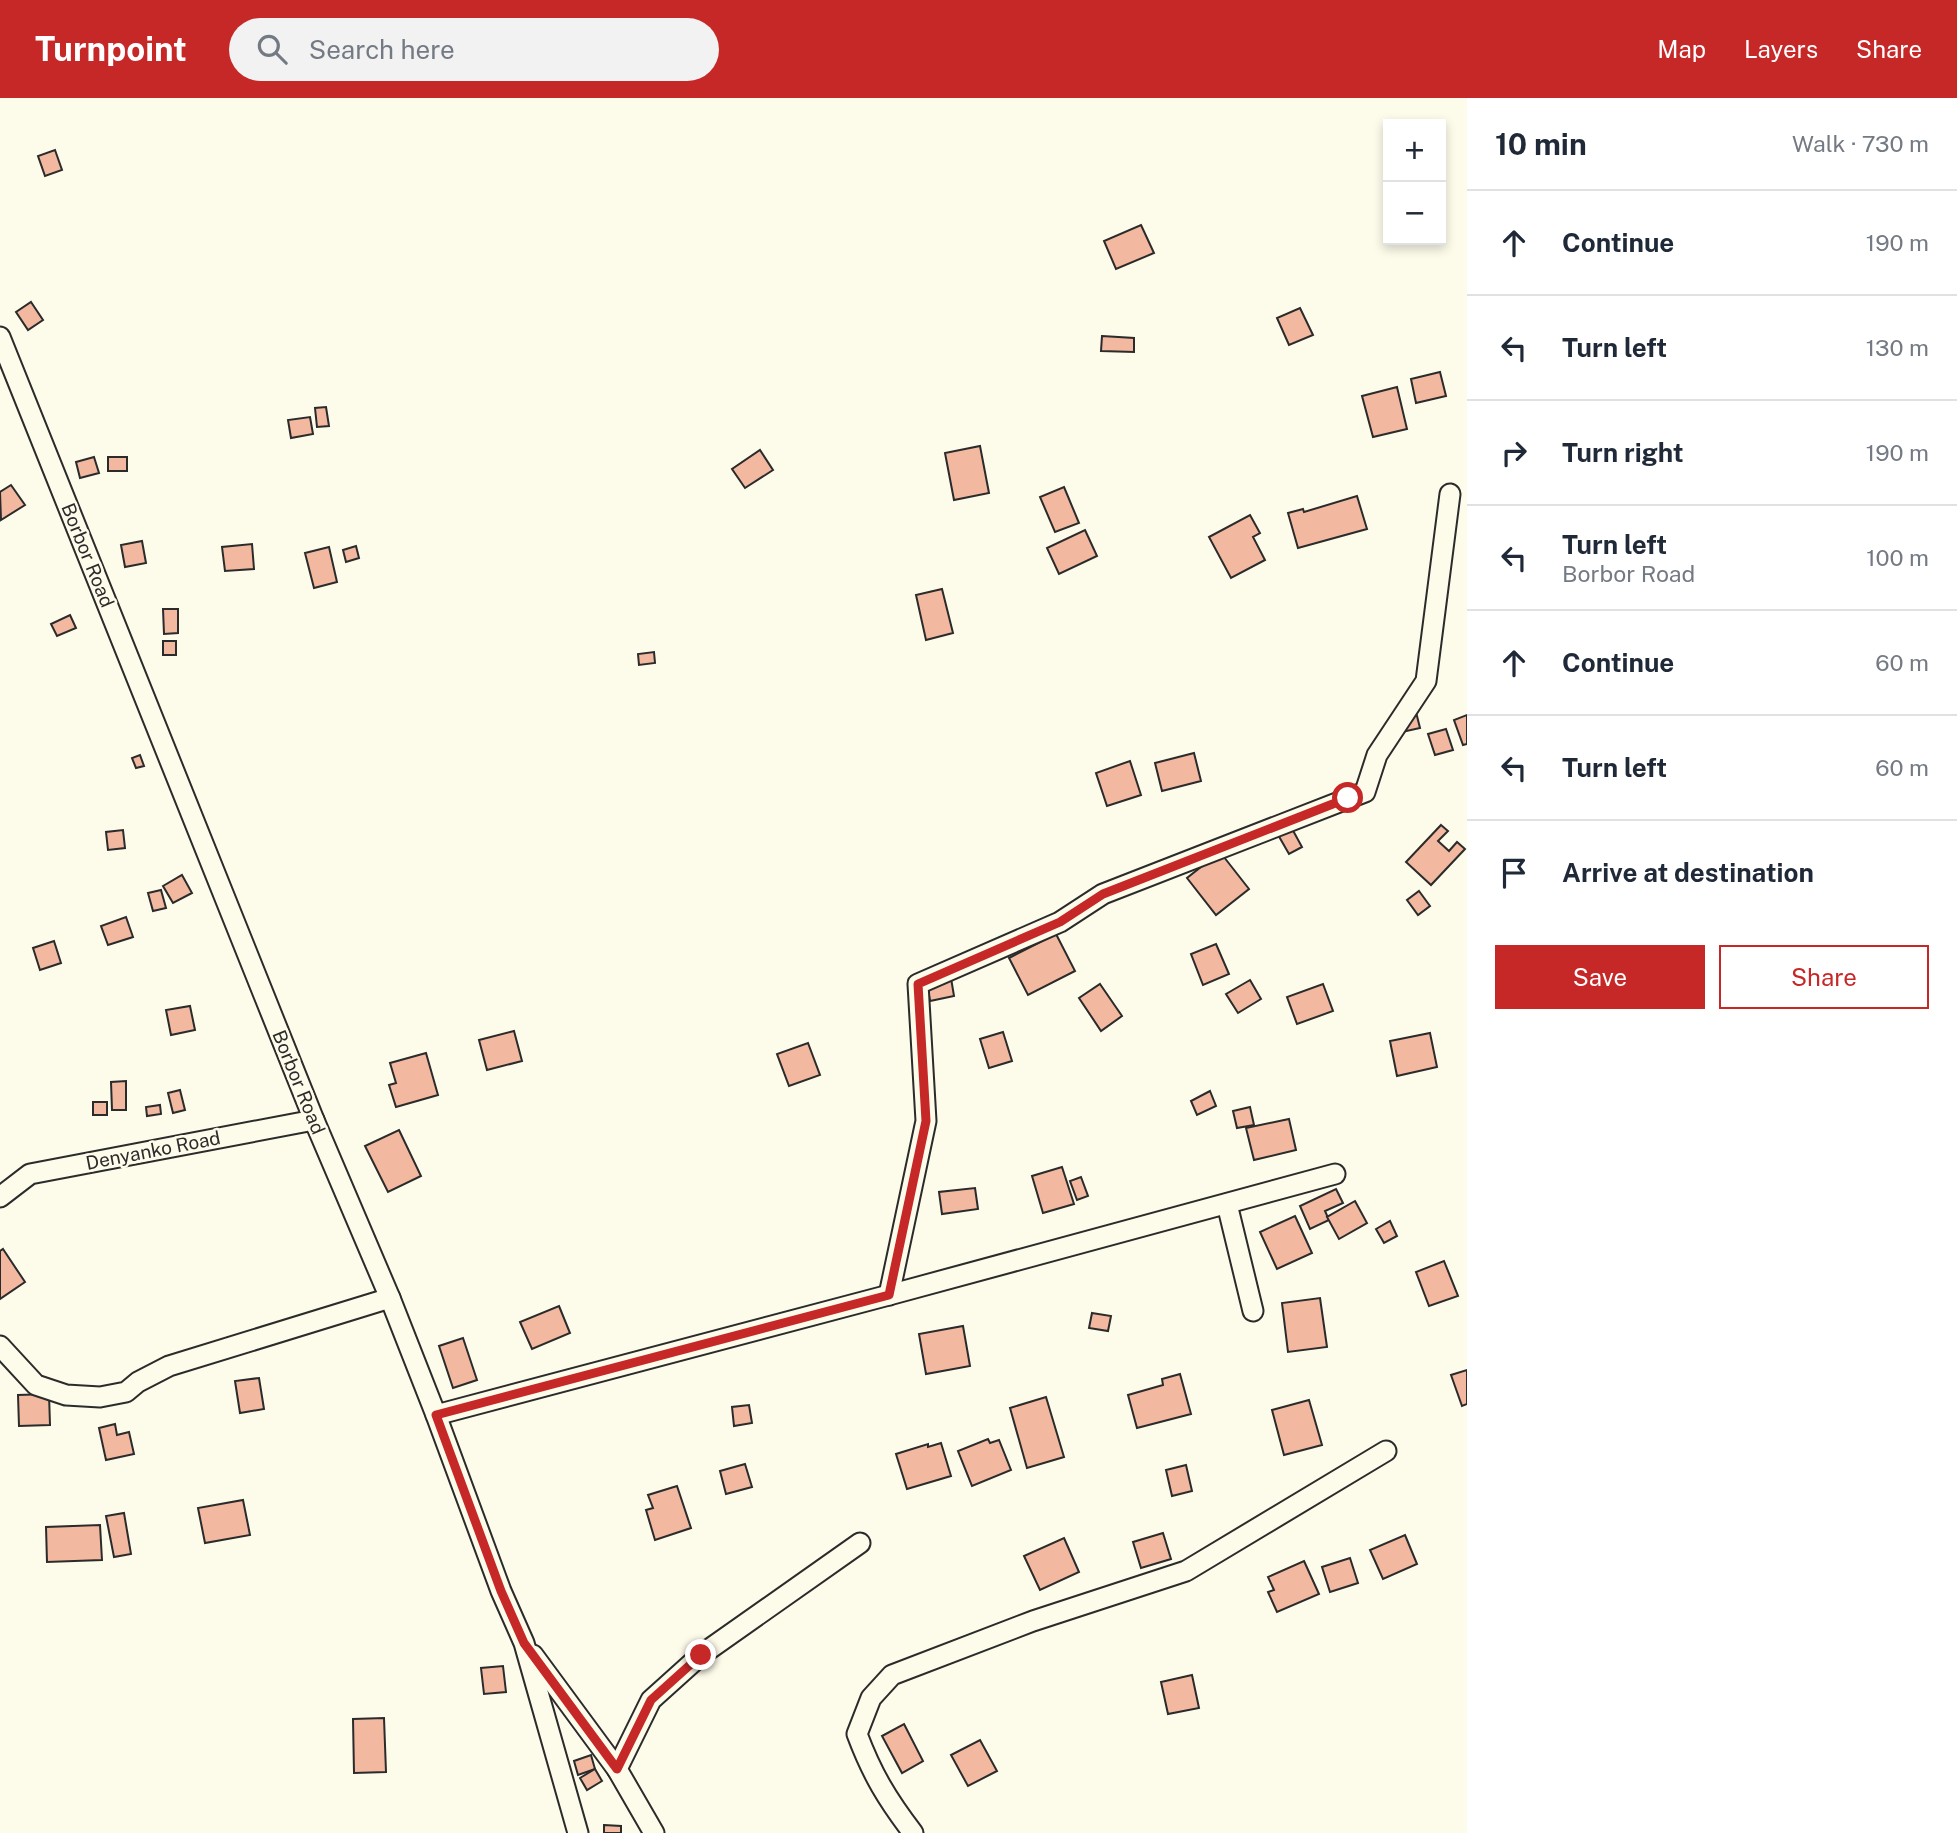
<!DOCTYPE html>
<html lang="en">
<head>
<meta charset="utf-8">
<style>
  body { margin:0; font-family:"Public Sans",sans-serif; background:#f2f2f3; color:#1f2937 }
  .controls { position:absolute; right:21px; top:21px; display:grid; overflow:hidden; border-radius:0px; box-shadow:0 4px 10px #0003 }
  .controls button { width:63px; height:63px; display:grid; place-items:center; padding:0; border:0; border-bottom:2px solid #e0e1e3; background:#fff; color:#1f2937; font:35px sans-serif }
  .stop { position:absolute; width:21px; height:21px; margin:-16px; border:5px solid #c62828; border-radius:50%; background:#fff }
  .stop.end { background:#c62828; border-color:#fff; box-shadow:0 2px 7px #0008 }
  .list { margin:0; padding:0; list-style:none }
  h2 { display:flex; justify-content:space-between; align-items:center; height:91px; margin:0; padding:0 28px; font-size:30px }
  h2 small { font-size:23px; font-weight:400; color:#747a83 }
  .list li { display:grid; grid-template-columns:46px 1fr auto; gap:21px; align-items:center; box-sizing:border-box; height:105px; padding:0 28px; border-top:2px solid #e0e1e3 }
  .list b { display:block; font-size:26px; white-space:nowrap }
  .list p { margin:0; font-size:23px; white-space:nowrap; color:#747a83 }
  .list em { font-size:23px; font-style:normal; color:#747a83 }
  .actions { display:flex; gap:14px; padding:21px 28px }
  .actions a { flex:1; padding:16px 0; border:2px solid #c62828; border-radius:0px; text-align:center; font-size:24px; color:#c62828 }
  .actions .main { background:#c62828; color:#fff }
  .icon { flex:none; width:38px; height:38px; fill:none; stroke:currentColor; stroke-width:2; stroke-linecap:round; stroke-linejoin:round }
  .map { position:relative; flex:none; width:1467px; height:1735px; overflow:hidden }
  header { display:flex; align-items:center; gap:42px; box-sizing:border-box; height:98px; padding:0 35px; background:#c62828; color:#fff }
  header strong { font-size:33px }
  nav { display:flex; gap:38px; margin-inline-start:auto; font-size:24px }
  .search { width:490px; height:63px; background:#f2f2f3; display:flex; align-items:center; gap:18px; box-sizing:border-box; padding:0 24px; border-radius:38px; color:#747a83; font-size:26px }
  main { display:flex }
  aside { flex:1; background:#fff }
  .map>svg:first-child { display:block }
  .building { fill:#f2b8a0; stroke:#2b2b2b; stroke-width:2 }
  .lines { fill:none; stroke-linecap:round; stroke-linejoin:round }
  .minor-casing { stroke:#2b2b2b; stroke-width:23 }
  .minor { stroke:#fdfbea; stroke-width:19 }
  .route { stroke:#c62828; stroke-width:9 }
  .labels { text-anchor:middle; stroke-width:5; stroke-linejoin:round; paint-order:stroke }
  .street-label { font-size:19px; fill:#2b2b2b; stroke:#fdfbea }
</style>
</head>
<body>
<header>
<strong>Turnpoint</strong>
<div class="search"><svg class="icon" aria-label="search" viewBox="0 0 24 24"><circle cx="10" cy="10" r="6"/><path d="M15 15l6 6"/></svg>Search here</div>
<nav><a>Map</a><a>Layers</a><a>Share</a></nav>
</header>
<main>
<div class="map">
<svg width="1467" height="1735" viewBox="0 0 1467 1735">
  <rect width="100%" height="100%" fill="#fdfbea"/>
  <g class="building">
    <polygon points="55,52 62,72 45,78 38,58"/>
    <polygon points="1141,127 1154,155 1116,171 1104,143"/>
    <polygon points="31,204 43,222 28,232 16,214"/>
    <polygon points="1300,210 1313,237 1289,247 1277,220"/>
    <polygon points="1102,238 1134,240 1134,254 1101,253"/>
    <polygon points="1440,274 1446,298 1416,305 1411,281"/>
    <polygon points="1397,289 1407,331 1373,339 1362,298"/>
    <polygon points="326,309 329,328 317,329 315,310"/>
    <polygon points="310,319 313,336 291,340 288,322"/>
    <polygon points="980,348 989,395 954,402 945,355"/>
    <polygon points="760,352 773,372 745,390 732,371"/>
    <polygon points="94,359 99,375 80,380 76,364"/>
    <rect x="108" y="359" width="19" height="14"/>
    <polygon points="11,387 25,407 1,422 0,394"/>
    <polygon points="1064,389 1079,425 1055,434 1040,399"/>
    <polygon points="1357,398 1367,431 1298,450 1288,415 1303,411 1304,414"/>
    <polygon points="1250,417 1260,435 1253,439 1265,462 1231,480 1209,439"/>
    <polygon points="1085,432 1097,458 1059,476 1047,450"/>
    <polygon points="142,443 146,465 125,469 121,447"/>
    <polygon points="252,446 254,471 225,473 222,449"/>
    <polygon points="356,448 359,460 346,464 343,452"/>
    <polygon points="329,449 337,484 314,490 305,455"/>
    <polygon points="942,491 953,535 926,542 916,497"/>
    <polygon points="163,511 178,511 178,535 164,536"/>
    <polygon points="70,517 76,530 57,538 51,526"/>
    <rect x="163" y="543" width="13" height="14"/>
    <polygon points="654,554 655,565 639,567 638,556"/>
    <polygon points="1416,614 1420,630 1402,634"/>
    <polygon points="1467,617 1467,646 1463,647 1454,622"/>
    <polygon points="1446,631 1453,652 1435,657 1428,636"/>
    <polygon points="1194,655 1201,683 1162,693 1155,665"/>
    <polygon points="140,657 144,668 136,670 132,660"/>
    <polygon points="1130,663 1141,697 1107,708 1096,675"/>
    <polygon points="1290,727 1302,749 1289,756 1277,735"/>
    <polygon points="1441,727 1448,733 1438,743 1449,753 1457,744 1465,751 1431,787 1406,764"/>
    <polygon points="123,732 125,750 108,752 106,734"/>
    <polygon points="1220,754 1249,791 1216,817 1187,780"/>
    <polygon points="182,777 192,795 173,805 163,788"/>
    <polygon points="161,792 166,810 153,813 148,795"/>
    <polygon points="1419,793 1430,808 1418,817 1407,802"/>
    <polygon points="126,819 133,839 108,847 101,828"/>
    <polygon points="1056,836 1075,873 1028,897 1009,860"/>
    <polygon points="54,843 61,865 40,872 33,850"/>
    <polygon points="1216,846 1229,876 1203,887 1191,856"/>
    <polygon points="951,880 954,898 930,903 927,885"/>
    <polygon points="1250,882 1261,901 1238,915 1226,896"/>
    <polygon points="1100,886 1122,918 1101,933 1079,900"/>
    <polygon points="1323,886 1333,913 1297,926 1287,899"/>
    <polygon points="190,908 195,932 171,937 166,912"/>
    <polygon points="514,933 522,963 487,972 479,942"/>
    <polygon points="1003,934 1012,963 989,970 980,941"/>
    <polygon points="1430,935 1437,969 1397,978 1390,943"/>
    <polygon points="808,945 820,977 789,988 777,956"/>
    <polygon points="426,955 438,997 396,1009 389,987 396,985 390,965"/>
    <polygon points="126,983 126,1012 112,1012 111,984"/>
    <polygon points="180,992 185,1012 173,1015 168,995"/>
    <polygon points="1210,993 1216,1008 1197,1017 1191,1003"/>
    <rect x="93" y="1004" width="14" height="13"/>
    <polygon points="160,1007 161,1016 147,1018 146,1009"/>
    <polygon points="1250,1009 1254,1027 1237,1030 1233,1013"/>
    <polygon points="1289,1021 1296,1052 1254,1062 1246,1030"/>
    <polygon points="399,1032 421,1078 388,1094 365,1048"/>
    <polygon points="1062,1069 1074,1106 1043,1115 1032,1078"/>
    <polygon points="1081,1079 1088,1098 1077,1102 1070,1083"/>
    <polygon points="975,1090 978,1111 942,1116 939,1094"/>
    <polygon points="1336,1091 1343,1105 1325,1113 1329,1122 1310,1131 1300,1108"/>
    <polygon points="1355,1103 1367,1125 1339,1141 1327,1119"/>
    <polygon points="1295,1118 1312,1155 1277,1171 1260,1134"/>
    <polygon points="1390,1123 1397,1138 1384,1145 1376,1131"/>
    <polygon points="3,1151 25,1184 0,1201 0,1153"/>
    <polygon points="1444,1163 1458,1198 1429,1208 1416,1174"/>
    <polygon points="1320,1200 1327,1249 1288,1254 1282,1205"/>
    <polygon points="559,1208 570,1235 532,1251 520,1224"/>
    <polygon points="1092,1215 1111,1218 1108,1233 1089,1230"/>
    <polygon points="963,1228 970,1268 926,1276 919,1236"/>
    <polygon points="463,1240 477,1282 453,1290 439,1248"/>
    <polygon points="1467,1272 1467,1306 1462,1308 1451,1277"/>
    <polygon points="1180,1276 1191,1316 1137,1330 1128,1297 1163,1287 1162,1281"/>
    <polygon points="259,1280 264,1311 240,1315 235,1283"/>
    <polygon points="49,1296 50,1327 19,1328 18,1297"/>
    <polygon points="1046,1299 1064,1359 1027,1370 1010,1310"/>
    <polygon points="1309,1302 1322,1347 1284,1357 1272,1312"/>
    <polygon points="749,1307 752,1325 734,1328 732,1309"/>
    <polygon points="115,1326 117,1337 129,1334 134,1356 106,1362 99,1330"/>
    <polygon points="988,1341 990,1345 999,1342 1011,1372 972,1388 958,1353"/>
    <polygon points="941,1345 951,1378 907,1391 896,1356 928,1346 928,1349"/>
    <polygon points="745,1366 752,1389 726,1396 720,1373"/>
    <polygon points="1186,1367 1192,1393 1172,1398 1166,1372"/>
    <polygon points="677,1388 691,1430 655,1442 646,1412 653,1410 648,1397"/>
    <polygon points="243,1402 250,1437 205,1445 198,1410"/>
    <polygon points="124,1415 131,1456 114,1459 106,1418"/>
    <polygon points="100,1427 102,1462 47,1464 46,1429"/>
    <polygon points="1163,1435 1171,1461 1141,1470 1133,1444"/>
    <polygon points="1405,1437 1417,1466 1383,1481 1370,1452"/>
    <polygon points="1064,1440 1079,1474 1040,1492 1024,1458"/>
    <polygon points="1350,1460 1358,1485 1330,1494 1322,1469"/>
    <polygon points="1304,1463 1319,1496 1277,1514 1268,1494 1274,1492 1268,1479"/>
    <polygon points="503,1568 506,1594 484,1596 481,1570"/>
    <polygon points="1192,1577 1199,1610 1168,1616 1161,1584"/>
    <polygon points="384,1620 386,1674 354,1675 353,1621"/>
    <polygon points="904,1626 923,1663 902,1675 882,1638"/>
    <polygon points="980,1642 997,1673 968,1688 951,1657"/>
    <polygon points="591,1657 595,1671 578,1677 574,1663"/>
    <polygon points="595,1671 602,1683 587,1692 580,1680"/>
    <polygon points="604,1727 621,1728 621,1735 604,1735"/>
  </g>
  <g class="lines">
    <g class="minor-casing">
      <g id="minor">
        <polyline points="0,239 314,1022 390,1200 436,1317 501,1493 524,1545 578,1735"/>
        <polyline points="0,1099 30,1076 314,1022"/>
        <polyline points="1227,1106 1253,1213"/>
        <polyline points="889,1197 926,1023 918,886 1060,824 1103,796 1365,694 1377,657 1426,583 1450,396"/>
        <polyline points="0,1248 36,1287 66,1297 100,1299 126,1294 138,1284 169,1268 390,1200"/>
        <polyline points="436,1317 889,1197 1335,1076"/>
        <polyline points="533,1557 617,1671 654,1735"/>
        <polyline points="617,1671 651,1602 701,1557 860,1445"/>
        <path d="M913 1735C887 1701 872 1676 857 1636L871 1600 892 1577 1033 1523 1186 1473 1386 1353"/>
      </g>
    </g>
    <use href="#minor" class="minor"/>
  </g>
  <g class="lines">
    <polyline class="route" points="701,1557 651,1602 617,1671 524,1545 501,1493 436,1317 889,1197 926,1023 918,886 1060,824 1103,796 1348,700"/>
  </g>
  <g class="labels">
    <g class="street-label">
      <text transform="translate(88 457) rotate(68)" y="7">Borbor Road</text>
      <text transform="translate(299 984) rotate(68)" y="7">Borbor Road</text>
      <text transform="translate(153 1052) rotate(-11)" y="7">Denyanko Road</text>
    </g>
  </g>
</svg>
<div class="controls">
<button>+</button>
<button>−</button>
</div>
<div class="stop" style="left:1348px;top:700px"></div>
<div class="stop end" style="left:701px;top:1557px"></div>
</div>
<aside>
<h2>10 min<small>Walk · 730 m</small></h2>
<ul class="list">
<li><svg class="icon" aria-label="ahead" viewBox="0 0 24 24"><path d="M12 20V5M6 11l6-6 6 6"/></svg><div><b>Continue</b></div><em>190 m</em></li>
<li><svg class="icon" aria-label="left" viewBox="0 0 24 24"><path d="M17 20v-9H6M10 6l-5 5 5 5"/></svg><div><b>Turn left</b></div><em>130 m</em></li>
<li><svg class="icon" aria-label="right" viewBox="0 0 24 24"><path d="M7 20v-9h11M14 6l5 5-5 5"/></svg><div><b>Turn right</b></div><em>190 m</em></li>
<li><svg class="icon" aria-label="left" viewBox="0 0 24 24"><path d="M17 20v-9H6M10 6l-5 5 5 5"/></svg><div><b>Turn left</b><p>Borbor Road</p></div><em>100 m</em></li>
<li><svg class="icon" aria-label="ahead" viewBox="0 0 24 24"><path d="M12 20V5M6 11l6-6 6 6"/></svg><div><b>Continue</b></div><em>60 m</em></li>
<li><svg class="icon" aria-label="left" viewBox="0 0 24 24"><path d="M17 20v-9H6M10 6l-5 5 5 5"/></svg><div><b>Turn left</b></div><em>60 m</em></li>
<li><svg class="icon" aria-label="arrive" viewBox="0 0 24 24"><path d="M6 21V4h12l-3 4 3 4H6"/></svg><div><b>Arrive at destination</b></div></li>
</ul>
<div class="actions"><a class="main">Save</a><a>Share</a></div>
</aside>
</main>
</body>
</html>
